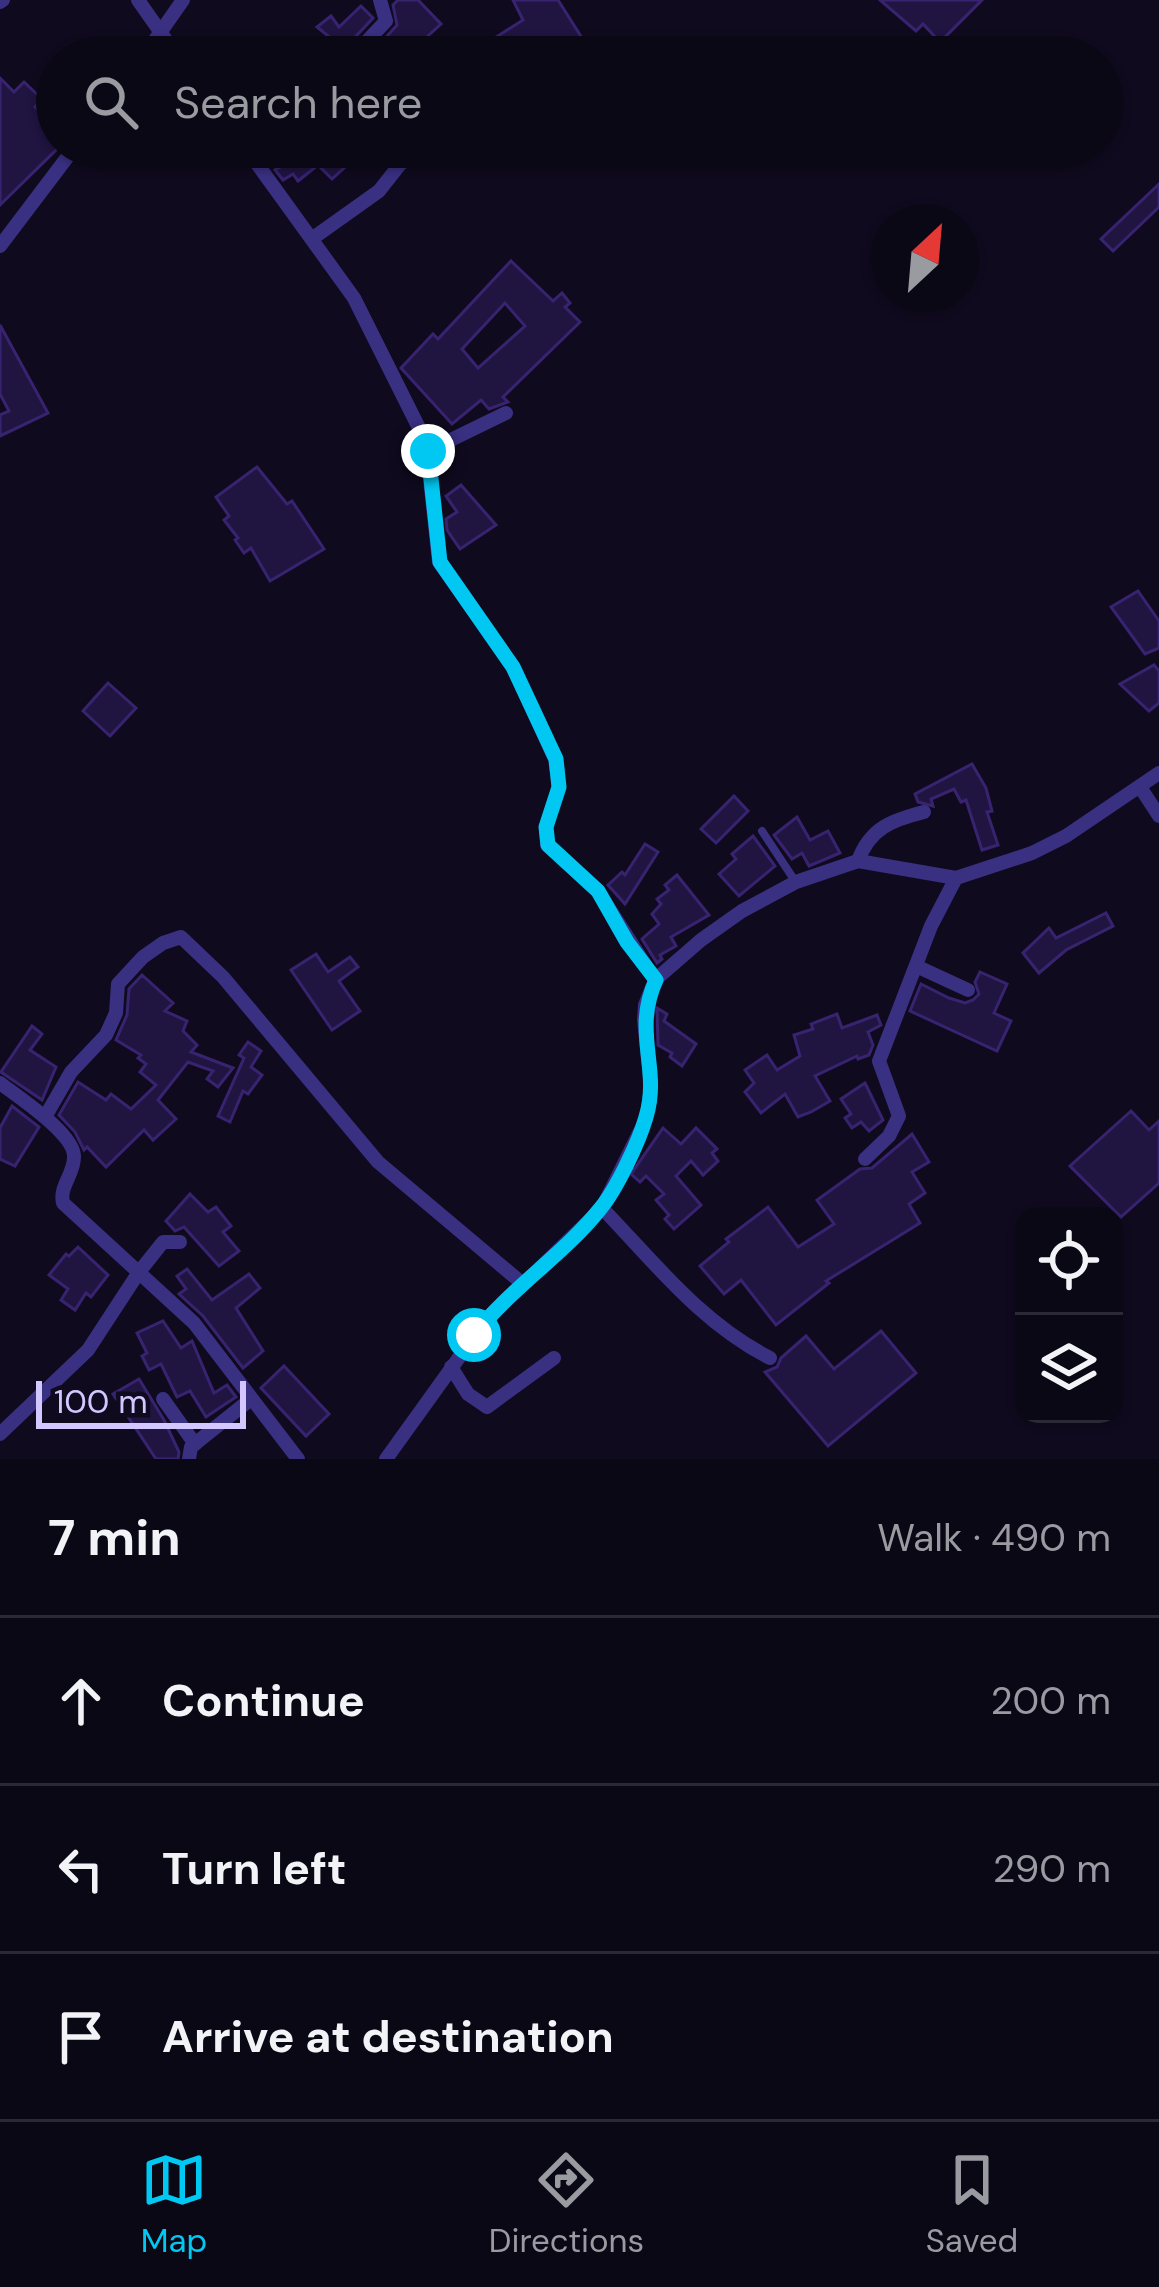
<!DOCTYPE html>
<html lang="en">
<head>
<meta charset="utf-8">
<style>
  body { margin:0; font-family:"DM Sans",sans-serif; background:#191623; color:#f1f3f6 }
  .controls { position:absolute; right:36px; bottom:36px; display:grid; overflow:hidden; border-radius:24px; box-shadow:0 3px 9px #0004 }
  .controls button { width:108px; height:108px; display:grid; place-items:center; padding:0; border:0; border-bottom:3px solid #2b2935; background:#0b0816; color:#f1f3f6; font:60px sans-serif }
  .compass { position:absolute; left:871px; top:204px; width:108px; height:108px; border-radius:50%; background:#0b0816; box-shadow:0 3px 9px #0004; rotate:26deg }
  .scale { position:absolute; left:36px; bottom:30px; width:210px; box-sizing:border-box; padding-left:12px; border:6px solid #d2c7ff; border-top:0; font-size:33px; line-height:42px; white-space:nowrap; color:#d2c7ff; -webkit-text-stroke:9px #0f0a1e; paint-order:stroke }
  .stop { position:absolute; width:36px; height:36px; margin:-27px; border:9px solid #00c8f2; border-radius:50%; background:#fff }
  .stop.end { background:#00c8f2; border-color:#fff; box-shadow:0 3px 12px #0008 }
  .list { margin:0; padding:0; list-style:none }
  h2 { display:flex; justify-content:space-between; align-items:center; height:156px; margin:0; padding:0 48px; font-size:51px }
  h2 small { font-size:39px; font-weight:400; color:#9a9aa1 }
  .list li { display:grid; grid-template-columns:78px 1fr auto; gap:36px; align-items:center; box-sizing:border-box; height:168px; padding:0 48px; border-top:3px solid #2b2935 }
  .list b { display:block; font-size:45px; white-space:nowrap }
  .list em { font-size:39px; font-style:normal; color:#9a9aa1 }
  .icon { flex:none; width:66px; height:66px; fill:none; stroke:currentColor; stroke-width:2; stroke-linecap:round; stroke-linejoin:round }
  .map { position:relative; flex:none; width:1159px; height:1459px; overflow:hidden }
  .search { position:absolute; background:#0b0816; box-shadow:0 3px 9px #0004; left:36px; right:36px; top:36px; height:132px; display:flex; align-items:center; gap:30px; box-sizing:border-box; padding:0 42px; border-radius:66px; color:#9a9aa1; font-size:45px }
  .sheet { height:660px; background:#0b0816 }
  nav { display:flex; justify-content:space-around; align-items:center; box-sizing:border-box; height:168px; border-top:3px solid #2b2935; background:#0b0816; font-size:33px; color:#9a9aa1 }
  nav a { display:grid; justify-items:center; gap:6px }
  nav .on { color:#00c8f2 }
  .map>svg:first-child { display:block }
  .building { fill:#201441; stroke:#382370; stroke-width:3; fill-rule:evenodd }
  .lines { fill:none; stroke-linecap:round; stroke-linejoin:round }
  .lane { stroke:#393082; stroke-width:8 }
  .street { stroke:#393082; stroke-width:14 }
  .route { stroke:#00c8f2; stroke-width:15 }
</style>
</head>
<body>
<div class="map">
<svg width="1159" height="1459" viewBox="0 0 1159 1459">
  <rect width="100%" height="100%" fill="#0f0a1e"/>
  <g class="building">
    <polygon points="398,0 418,0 441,24 418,45 413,40 399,57 378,57 373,52 397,25 393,5"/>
    <polygon points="513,0 558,0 594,57 486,57 499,50 493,39 523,20"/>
    <polygon points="880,0 982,0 940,42 923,24 916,31"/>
    <polygon points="361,6 373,18 344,49 317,27 331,16 339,27"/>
    <polygon points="0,78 14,92 24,82 42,99 35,107 57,128 57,149 0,205"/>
    <polygon points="302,147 326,147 344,168 332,179 318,165 298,181 293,174 283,180 275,170 298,156"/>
    <polygon points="1159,184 1159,207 1113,251 1101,239"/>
    <path d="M511 261 553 301 562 293 570 303 565 307 580 322 503 397 508 402 489 409 481 400 452 424 401 368 433 334 438 339ZM505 303 525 326 478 368 462 349Z"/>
    <polygon points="0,325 48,413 0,436 0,415 9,411 0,394"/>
    <polygon points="257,467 287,504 292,501 324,549 270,581 251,548 244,553 235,540 238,538 224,520 229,516 216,497"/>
    <polygon points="461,485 496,525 460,549 447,530 446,519 457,512 446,496"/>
    <polygon points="1138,591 1159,621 1159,648 1145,654 1111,607"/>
    <polygon points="1154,665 1159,671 1159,703 1149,711 1120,684"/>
    <polygon points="108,683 136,708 110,736 83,711"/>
    <polygon points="972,764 986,788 992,811 987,812 998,845 982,850 966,800 961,802 954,789 931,799 933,806 918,802 915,794"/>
    <polygon points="734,796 748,811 716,843 701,829"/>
    <polygon points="797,817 810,840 828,831 840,853 809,866 802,853 792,859 774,835"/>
    <polygon points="753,836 775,866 739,896 719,874 736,859 732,854"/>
    <polygon points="645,844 658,852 625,904 608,885 622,872 625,875"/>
    <polygon points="677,875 709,915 671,937 676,946 660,955 662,959 657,963 642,939 659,924 652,914 661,904 657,899 669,890 665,885"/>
    <polygon points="1106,913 1113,926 1066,950 1039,973 1023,953 1049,928 1056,938"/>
    <polygon points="316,954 328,972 350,957 358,967 339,981 360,1011 332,1030 291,970"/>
    <polygon points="980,972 1007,984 994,1013 1011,1021 997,1051 910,1011 921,984 949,998 965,1003 973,1000 979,994 975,982"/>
    <polygon points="142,975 173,1003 165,1011 187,1021 183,1031 197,1045 191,1052 233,1068 218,1087 207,1079 213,1071 188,1062 158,1100 176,1119 153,1140 144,1130 106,1167 87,1147 84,1150 75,1132 59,1115 78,1082 106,1100 111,1094 131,1109 156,1085 140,1072 146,1064 138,1058 141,1055 116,1040 127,1015 129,989"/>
    <polygon points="657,1008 667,1014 664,1021 696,1044 682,1066 670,1057 672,1053 658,1045"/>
    <polygon points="837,1014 842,1028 877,1015 881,1025 868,1032 873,1045 869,1055 858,1059 857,1056 815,1076 830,1101 811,1112 798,1117 785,1094 761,1113 745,1092 754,1083 745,1070 767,1055 777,1070 800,1056 794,1035 813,1029 811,1024"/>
    <polygon points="32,1026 42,1034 30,1050 56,1067 42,1100 1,1072"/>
    <polygon points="248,1042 261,1051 251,1067 262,1075 248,1094 243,1091 230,1122 218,1116 244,1058 239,1055"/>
    <polygon points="865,1083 883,1120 869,1131 861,1122 852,1128 845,1118 851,1114 841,1099"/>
    <polygon points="12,1106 39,1127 15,1166 0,1159 0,1128"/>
    <polygon points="1131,1111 1149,1130 1159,1121 1159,1183 1121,1217 1070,1166"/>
    <polygon points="663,1128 681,1144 696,1128 717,1149 712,1153 718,1161 703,1175 691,1161 676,1176 701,1205 674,1229 665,1219 669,1215 656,1200 664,1194 646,1176 640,1182 631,1174"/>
    <polygon points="912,1134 929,1162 912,1172 925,1193 909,1204 920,1223 826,1281 829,1283 776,1325 741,1280 724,1294 700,1266 729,1242 726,1239 768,1207 798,1247 834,1224 817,1200 860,1169 872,1168"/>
    <polygon points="190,1194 208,1212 216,1207 231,1226 223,1232 239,1251 219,1266 184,1227 175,1231 166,1221"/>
    <polygon points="78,1247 108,1275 91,1297 86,1293 75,1310 61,1300 68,1289 49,1275 66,1254 69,1256"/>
    <polygon points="187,1269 212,1300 249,1274 260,1288 236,1308 263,1351 243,1368 203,1316 179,1294 186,1289 177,1276"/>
    <polygon points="163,1321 181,1348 192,1341 214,1393 227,1385 236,1397 206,1417 190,1391 177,1397 161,1364 149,1370 142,1356 147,1353 137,1333"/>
    <polygon points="881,1331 916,1373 828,1446 765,1372 777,1367 781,1358 806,1336 834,1369"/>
    <polygon points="284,1366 329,1414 306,1436 261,1388"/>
    <polygon points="139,1379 164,1420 179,1452 178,1459 156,1459 113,1394"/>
  </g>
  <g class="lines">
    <polyline class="lane" points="762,831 795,881"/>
    <g class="street">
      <polyline points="138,0 178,57"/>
      <polyline points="0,2 3,0"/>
      <polyline points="143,57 183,0"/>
      <polyline points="352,57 386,21 380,0"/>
      <polyline points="245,147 354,298 426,442 439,562 513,667 555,759 559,787 546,827 547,845 598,891 655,980"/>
      <polyline points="389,147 401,163"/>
      <polyline points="259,166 291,147"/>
      <polyline points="313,238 379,191 401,163 439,147"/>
      <polyline points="0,246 75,147"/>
      <polyline points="428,451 506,413"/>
      <polyline points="1140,787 1159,816"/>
      <path d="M858 861C870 828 892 820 924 812"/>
      <polyline points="916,966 968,990"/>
      <path d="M0 1083C18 1097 75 1134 74 1157 74 1175 59 1186 63 1203L194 1323 298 1459"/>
      <polyline points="45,1117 71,1072 106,1035 116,1013 118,984 143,957 163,943 181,937 223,977 378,1162 523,1284"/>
      <polyline points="865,1159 889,1136 899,1116 879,1061 931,926 956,878"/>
      <path d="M602 1208C655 1263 701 1323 770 1358"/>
      <polyline points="451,1367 468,1394 487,1407 554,1358"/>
      <polyline points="163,1399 195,1444"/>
      <polyline points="0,1434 88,1350 139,1272 163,1242 180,1242"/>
      <polyline points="189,1459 191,1447 251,1399"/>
      <polyline points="386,1459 486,1320 602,1208 646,1119 651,1088 644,1020 645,1005 655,980 701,940 742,911 796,882 858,861 956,878 1032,853 1066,836 1159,773"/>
    </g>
  </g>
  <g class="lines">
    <path class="route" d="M428 451 440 562 513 667 556 759 559 787 546 827 548 845 598 891 627 942 656 980C632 1033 661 1068 646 1117 639 1142 616 1190 600 1209 563 1255 511 1288 474 1335"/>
  </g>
</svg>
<div class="controls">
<button><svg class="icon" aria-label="locate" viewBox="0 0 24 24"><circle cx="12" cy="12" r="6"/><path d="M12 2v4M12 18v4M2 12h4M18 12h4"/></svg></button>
<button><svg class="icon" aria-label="layers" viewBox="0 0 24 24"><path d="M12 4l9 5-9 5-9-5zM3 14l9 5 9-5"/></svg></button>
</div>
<svg class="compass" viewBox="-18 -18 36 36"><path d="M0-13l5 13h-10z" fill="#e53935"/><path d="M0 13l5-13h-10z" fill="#9a9aa1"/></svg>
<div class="scale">100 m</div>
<div class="stop" style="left:474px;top:1335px"></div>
<div class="stop end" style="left:428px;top:451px"></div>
<div class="search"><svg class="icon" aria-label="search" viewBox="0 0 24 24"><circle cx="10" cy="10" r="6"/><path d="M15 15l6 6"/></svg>Search here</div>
</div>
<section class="sheet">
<h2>7 min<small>Walk · 490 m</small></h2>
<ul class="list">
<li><svg class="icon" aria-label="ahead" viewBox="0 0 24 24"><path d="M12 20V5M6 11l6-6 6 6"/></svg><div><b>Continue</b></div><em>200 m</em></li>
<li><svg class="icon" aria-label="left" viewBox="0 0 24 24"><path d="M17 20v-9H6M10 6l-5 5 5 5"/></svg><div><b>Turn left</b></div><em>290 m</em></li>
<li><svg class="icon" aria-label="arrive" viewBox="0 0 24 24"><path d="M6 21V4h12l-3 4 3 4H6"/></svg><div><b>Arrive at destination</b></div></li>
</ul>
</section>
<nav>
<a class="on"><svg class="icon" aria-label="map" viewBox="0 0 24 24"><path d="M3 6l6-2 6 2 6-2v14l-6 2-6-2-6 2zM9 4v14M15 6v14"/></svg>Map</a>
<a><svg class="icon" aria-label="directions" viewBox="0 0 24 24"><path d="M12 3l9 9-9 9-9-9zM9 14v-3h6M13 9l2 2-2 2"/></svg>Directions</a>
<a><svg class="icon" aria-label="saved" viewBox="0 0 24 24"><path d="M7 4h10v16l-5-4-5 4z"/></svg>Saved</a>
</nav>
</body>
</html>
